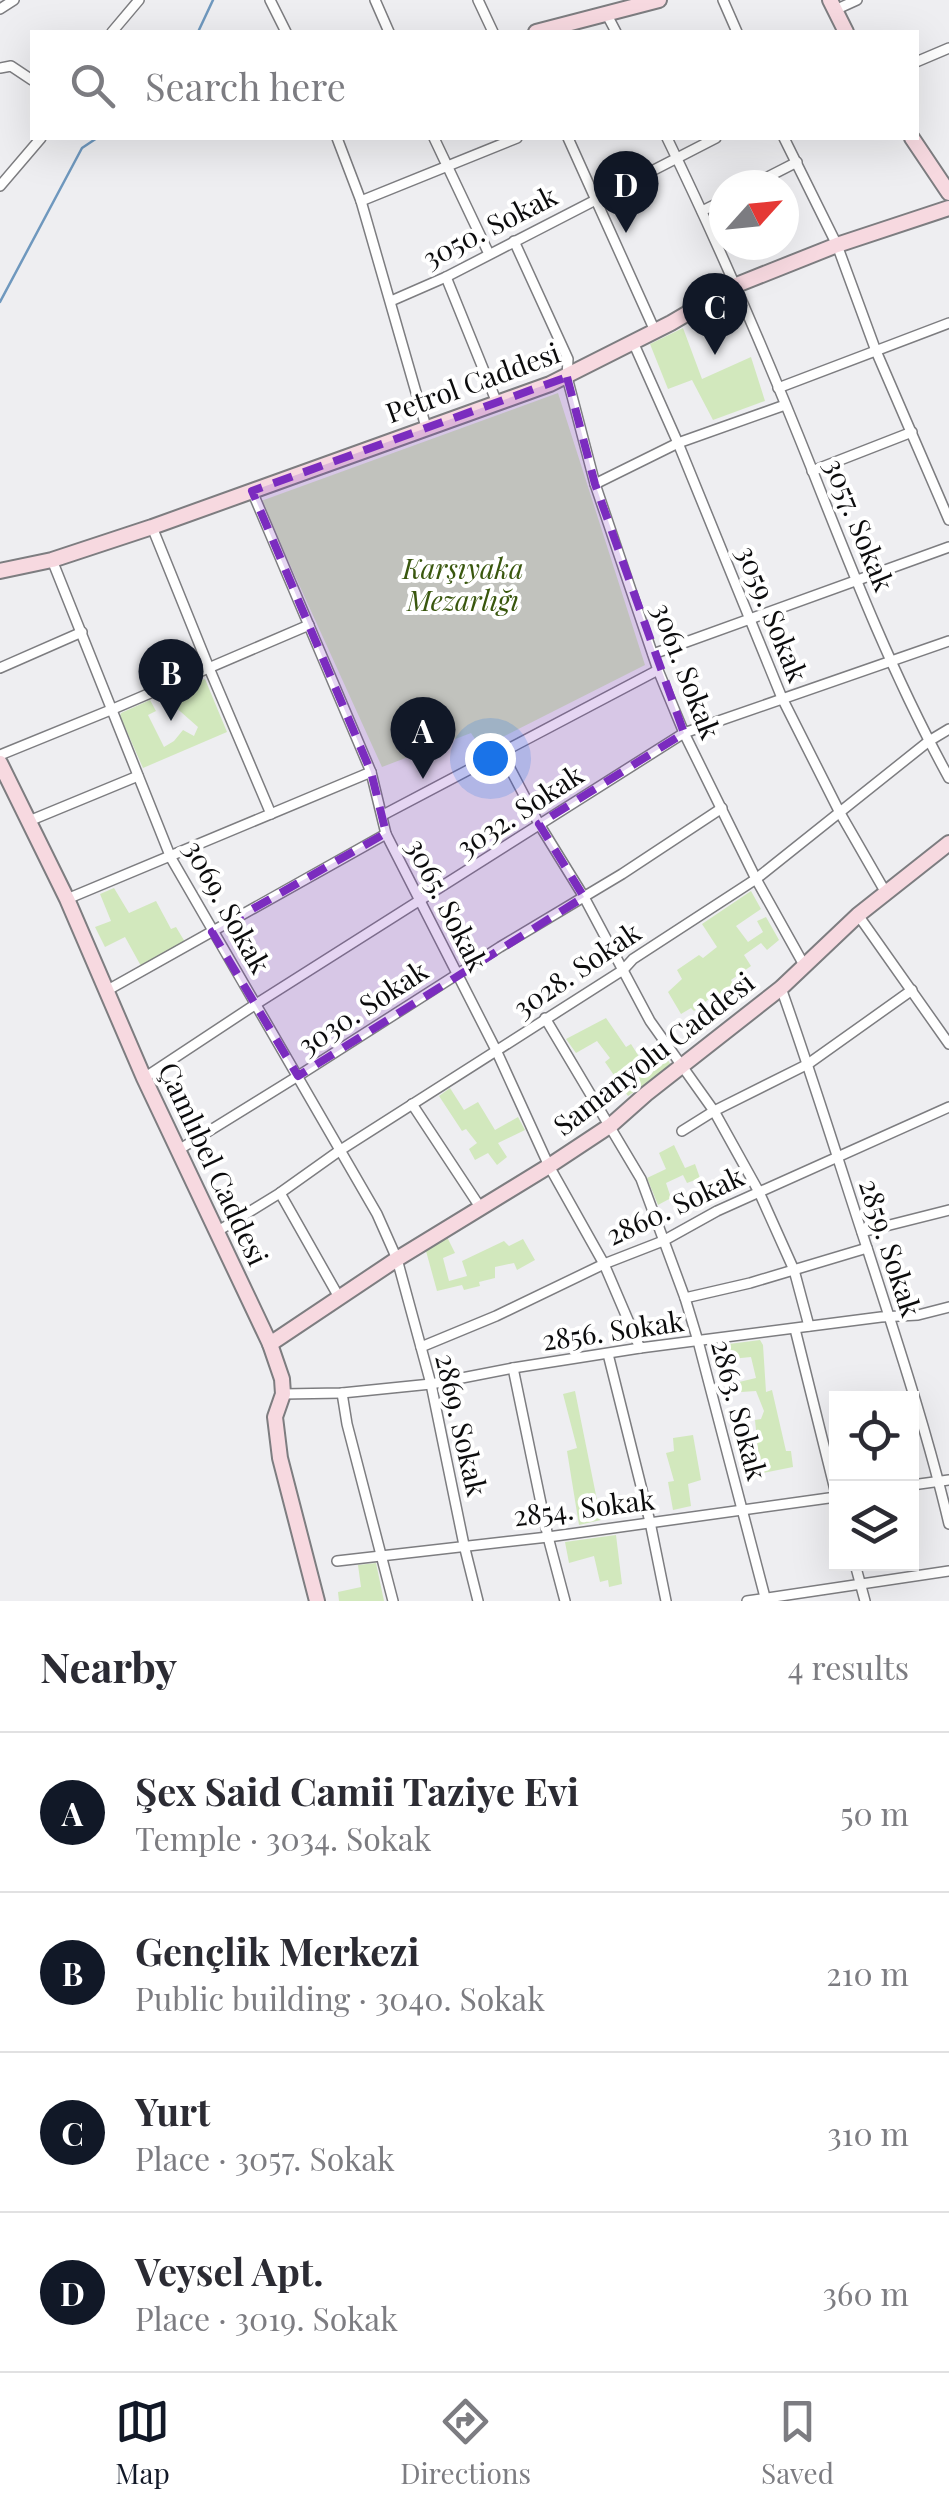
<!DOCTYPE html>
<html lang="en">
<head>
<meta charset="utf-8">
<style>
  body { margin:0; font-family:"Playfair Display",serif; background:#f2f2f3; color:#2b2b33 }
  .controls { position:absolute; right:30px; bottom:30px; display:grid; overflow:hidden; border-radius:0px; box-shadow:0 10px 40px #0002 }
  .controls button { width:90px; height:90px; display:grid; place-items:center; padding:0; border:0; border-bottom:2px solid #e1e1e2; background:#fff; color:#2b2b33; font:50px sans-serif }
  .compass { position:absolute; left:709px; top:170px; width:90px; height:90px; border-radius:50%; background:#fff; box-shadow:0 10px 40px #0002; rotate:63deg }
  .you { position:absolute; left:490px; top:758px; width:35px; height:35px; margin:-25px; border:8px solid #fff; border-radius:50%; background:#1a73e8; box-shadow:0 0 0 15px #1a73e833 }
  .badge { display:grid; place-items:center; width:65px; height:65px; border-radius:50%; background:#111827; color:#fff; font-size:32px; font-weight:700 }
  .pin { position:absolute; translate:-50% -82px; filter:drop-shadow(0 2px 5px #0008) }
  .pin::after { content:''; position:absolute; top:52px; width:35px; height:30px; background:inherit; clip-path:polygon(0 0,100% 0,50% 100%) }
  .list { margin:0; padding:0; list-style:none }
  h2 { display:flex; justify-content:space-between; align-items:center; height:130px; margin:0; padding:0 40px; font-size:42px }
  h2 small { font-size:32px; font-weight:400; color:#7c7c81 }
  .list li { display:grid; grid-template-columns:65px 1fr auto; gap:30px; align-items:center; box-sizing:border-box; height:160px; padding:0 40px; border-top:2px solid #e1e1e2 }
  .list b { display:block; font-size:38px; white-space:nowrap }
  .list p { margin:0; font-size:32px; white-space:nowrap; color:#7c7c81 }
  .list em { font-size:32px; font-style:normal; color:#7c7c81 }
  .icon { flex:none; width:55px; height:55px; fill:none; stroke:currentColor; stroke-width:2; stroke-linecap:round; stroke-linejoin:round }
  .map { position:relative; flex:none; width:949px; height:1601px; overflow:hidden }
  .search { position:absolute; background:#fff; box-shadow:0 10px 40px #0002; left:30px; right:30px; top:30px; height:110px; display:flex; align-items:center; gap:25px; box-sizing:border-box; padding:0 35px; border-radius:0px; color:#7c7c81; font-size:38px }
  .sheet { height:770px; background:#fff }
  nav { display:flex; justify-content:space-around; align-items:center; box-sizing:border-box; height:140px; border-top:2px solid #e1e1e2; background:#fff; font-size:28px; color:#7c7c81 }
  nav a { display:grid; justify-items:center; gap:5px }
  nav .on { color:#111827 }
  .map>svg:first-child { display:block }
  .green { fill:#d2e8bd }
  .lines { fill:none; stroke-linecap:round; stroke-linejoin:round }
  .stream { stroke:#6f98be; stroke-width:2.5 }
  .street-casing { stroke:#7d7d80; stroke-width:12 }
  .secondary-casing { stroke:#7d7d80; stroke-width:18 }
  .street { stroke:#fff; stroke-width:9 }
  .secondary { stroke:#f7d9e0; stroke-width:14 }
  .marked { fill:#7b2cbf; fill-opacity:0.2; stroke:#7b2cbf; stroke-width:8; stroke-dasharray:20 12; stroke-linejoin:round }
  .labels { text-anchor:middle; stroke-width:8; stroke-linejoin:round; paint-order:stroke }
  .street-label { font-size:28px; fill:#0c0c0d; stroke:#fff }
  .park-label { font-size:28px; font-style:italic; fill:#39570e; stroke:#fff }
</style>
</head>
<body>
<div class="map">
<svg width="949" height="1601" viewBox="0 0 949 1601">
  <rect width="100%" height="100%" fill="#eeeef1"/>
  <g class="green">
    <polygon points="683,328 702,379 751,357 765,401 713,420 692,380 668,389 650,344"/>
    <polygon points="558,393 645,665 481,748 471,733 382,767 261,501"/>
    <polygon points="205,679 227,732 143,768 120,716 121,713 150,700 156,711 148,715 164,747 174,741 183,730 194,736 198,727 164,697 160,696"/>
    <polygon points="114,888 129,913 156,901 171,929 176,927 185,942 141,966 125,937 105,947 95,927 111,921 100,894"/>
    <polygon points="751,891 761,909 736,926 748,942 763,932 757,921 766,917 779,940 767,950 761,943 744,955 751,966 731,980 734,986 719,997 715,994 694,1011 691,1008 681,1014 668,992 682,979 677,970 699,955 703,958 717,947 702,924"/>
    <polygon points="606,1018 626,1047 631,1044 643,1063 662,1052 672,1066 628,1096 605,1062 610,1058 597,1041 576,1053 566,1039"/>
    <polygon points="450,1088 464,1110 478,1102 495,1130 518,1117 525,1130 498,1143 507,1157 497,1165 488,1153 475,1160 469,1149 477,1143 466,1129 462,1131 439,1096"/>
    <polygon points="674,1145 685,1168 695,1164 700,1178 687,1183 683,1175 666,1183 671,1198 658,1205 647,1178 666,1169 659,1153"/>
    <polygon points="447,1237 455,1253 443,1258 449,1281 467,1276 462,1261 504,1241 509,1246 523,1239 535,1260 517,1270 514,1263 495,1267 495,1278 479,1282 480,1286 464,1290 462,1285 437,1291 426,1251"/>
    <polygon points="760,1340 763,1345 766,1392 772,1390 786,1451 791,1451 793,1467 763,1473 758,1450 755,1420 761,1419 764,1411 756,1391 741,1392 739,1382 756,1378 751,1357 731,1359 729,1344"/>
    <polygon points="575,1391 601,1520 579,1525 567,1451 577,1448 563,1394"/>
    <polygon points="693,1435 701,1480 688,1484 691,1506 673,1510 668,1482 674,1481 666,1453 674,1451 673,1438"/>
    <polygon points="616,1535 622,1584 609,1587 608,1580 600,1582 594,1556 569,1563 565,1542"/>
    <polygon points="376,1563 384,1601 339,1601 338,1592 361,1587 358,1565"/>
  </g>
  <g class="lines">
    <g class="stream">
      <polyline points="198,32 213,0"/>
      <polyline points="0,302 82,148 97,138"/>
    </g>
    <g class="street-casing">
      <g id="street">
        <polyline points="270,0 286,32"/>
        <polyline points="375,0 389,32"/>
        <polyline points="478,0 493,32"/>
        <polyline points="723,0 737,32"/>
        <polyline points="0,9 14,0"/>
        <polyline points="835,10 857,0"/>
        <polyline points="606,13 616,32"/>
        <polyline points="112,32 139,0"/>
        <polyline points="916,62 949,48"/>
        <polyline points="0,68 11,66 32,80"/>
        <polyline points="337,138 361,201 426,427"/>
        <polyline points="434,138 489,254"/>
        <polyline points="568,138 655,331"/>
        <path d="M667 138C720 247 768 359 813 472 854 576 895 680 949 778"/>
        <polyline points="784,138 837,245 876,351 949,520"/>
        <polyline points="752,185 797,162"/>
        <polyline points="0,186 41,138"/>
        <polyline points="361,201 517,138"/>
        <polyline points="702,211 724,200"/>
        <polyline points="514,241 568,359 567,377 595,484 658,670 684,733 756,879 804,965"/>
        <polyline points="446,277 497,403"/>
        <polyline points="391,301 446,277 716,138"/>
        <polyline points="633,342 678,443 782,698 840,813 886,893"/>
        <polyline points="778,388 949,323"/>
        <polyline points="812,471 912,432"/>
        <polyline points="595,484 678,443 785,405"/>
        <polyline points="252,491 371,772 386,834 496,1050 549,1166 604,1264 640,1348"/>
        <polyline points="152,527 209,668 271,814"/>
        <polyline points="52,560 171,858 377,1214 397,1259 431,1384 464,1545 478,1601"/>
        <polyline points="653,654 949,547"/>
        <polyline points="0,668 82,632"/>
        <polyline points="502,753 539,824 584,897 650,1021 714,1111 759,1192 794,1270 809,1326"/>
        <polyline points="0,755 113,709 309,625"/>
        <polyline points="383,815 658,670"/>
        <polyline points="29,821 138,776"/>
        <polyline points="67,899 371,772"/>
        <polyline points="858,915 949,1044"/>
        <path d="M781 988C812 1075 839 1163 868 1251 897 1341 927 1431 949 1524"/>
        <polyline points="106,991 386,834"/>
        <polyline points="545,1018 641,1179 685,1298 698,1341 766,1601"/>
        <polyline points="144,1078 256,1004 684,733 949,641"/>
        <polyline points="412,1104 480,1207"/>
        <polyline points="682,1131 714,1111 808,1064 912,990"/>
        <polyline points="180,1149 298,1076 500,947 622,874 722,808"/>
        <polyline points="280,1193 340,1299"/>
        <polyline points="218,1231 280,1193 339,1151 623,970 633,959 756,879 929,741 949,729"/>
        <polyline points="862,1232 949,1210"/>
        <polyline points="685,1298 750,1283 867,1248"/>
        <polyline points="795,1329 836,1494"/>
        <polyline points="421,1347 496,1316 604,1264 663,1241 717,1211 949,1107"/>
        <polyline points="608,1354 650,1522 666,1601"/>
        <polyline points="513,1368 548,1537 565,1601"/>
        <polyline points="342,1393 347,1424 393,1601"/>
        <polyline points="283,1394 342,1393 431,1384 513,1368 640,1348 881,1317 918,1315 949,1307"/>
        <polyline points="912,1485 949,1480"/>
        <polyline points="337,1561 548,1537 836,1497"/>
        <polyline points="855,1564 865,1601"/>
        <polyline points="747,1601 949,1571"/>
      </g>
    </g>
    <g class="secondary-casing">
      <g id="secondary">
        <polyline points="830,0 846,32"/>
        <polyline points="536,32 659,0"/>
        <polyline points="912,138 949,193"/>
        <polyline points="0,571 52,560 152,527 550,384 671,323 734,286 837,245 949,208"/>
        <polyline points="0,763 67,899 144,1078 270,1344 282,1379 283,1394 275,1417 280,1458 317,1601"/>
        <polyline points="270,1344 397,1259 549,1166 611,1125 646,1094 781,988 858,915 949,843"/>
      </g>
    </g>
    <use href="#street" class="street"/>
    <use href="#secondary" class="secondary"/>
  </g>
  <path class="marked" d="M567 377 595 484 684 733 539 824 584 897 298 1076 212 932 386 833 371 772 252 491Z"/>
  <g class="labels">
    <g class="street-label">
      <text transform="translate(490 227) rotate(-27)" y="10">3050. Sokak</text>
      <text transform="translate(473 383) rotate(-20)" y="10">Petrol Caddesi</text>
      <text transform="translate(859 525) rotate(68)" y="10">3057. Sokak</text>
      <text transform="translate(772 614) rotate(68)" y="10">3059. Sokak</text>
      <text transform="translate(686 671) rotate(69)" y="10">3061. Sokak</text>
      <text transform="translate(520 811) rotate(-33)" y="10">3032. Sokak</text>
      <text transform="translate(447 905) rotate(63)" y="10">3065. Sokak</text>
      <text transform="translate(227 907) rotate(61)" y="10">3069. Sokak</text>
      <text transform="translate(577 970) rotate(-34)" y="10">3028. Sokak</text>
      <text transform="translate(363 1008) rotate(-33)" y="10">3030. Sokak</text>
      <text transform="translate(654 1054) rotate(-38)" y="10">Samanyolu Caddesi</text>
      <text transform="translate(213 1164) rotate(65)" y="10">Çamlıbel Caddesi</text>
      <text transform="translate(675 1206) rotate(-25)" y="10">2860. Sokak</text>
      <text transform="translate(890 1248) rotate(72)" y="10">2859. Sokak</text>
      <text transform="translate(613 1331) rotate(-8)" y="10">2856. Sokak</text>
      <text transform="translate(739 1410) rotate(75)" y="10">2863. Sokak</text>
      <text transform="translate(461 1425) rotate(77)" y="10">2869. Sokak</text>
      <text transform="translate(584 1508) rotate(-7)" y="10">2854. Sokak</text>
    </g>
    <g class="park-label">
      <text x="463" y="579">Karşıyaka<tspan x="463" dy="32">Mezarlığı</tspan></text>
    </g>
  </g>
</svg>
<div class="controls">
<button><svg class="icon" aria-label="locate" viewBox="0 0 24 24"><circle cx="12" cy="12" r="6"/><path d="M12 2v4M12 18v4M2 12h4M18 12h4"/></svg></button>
<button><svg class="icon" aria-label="layers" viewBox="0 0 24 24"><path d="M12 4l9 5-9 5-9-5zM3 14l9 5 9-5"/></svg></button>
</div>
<svg class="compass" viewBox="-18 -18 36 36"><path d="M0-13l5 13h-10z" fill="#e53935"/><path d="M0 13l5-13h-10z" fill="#7c7c81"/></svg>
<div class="you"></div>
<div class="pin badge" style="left:423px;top:779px">A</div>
<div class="pin badge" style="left:171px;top:721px">B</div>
<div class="pin badge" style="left:715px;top:355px">C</div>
<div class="pin badge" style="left:626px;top:233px">D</div>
<div class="search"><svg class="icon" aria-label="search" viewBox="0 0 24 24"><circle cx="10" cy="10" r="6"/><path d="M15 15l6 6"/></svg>Search here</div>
</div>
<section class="sheet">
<h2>Nearby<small>4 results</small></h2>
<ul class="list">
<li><span class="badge">A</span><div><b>Şex Said Camii Taziye Evi</b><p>Temple · 3034. Sokak</p></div><em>50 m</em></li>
<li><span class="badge">B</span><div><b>Gençlik Merkezi</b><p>Public building · 3040. Sokak</p></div><em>210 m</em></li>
<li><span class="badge">C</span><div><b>Yurt</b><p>Place · 3057. Sokak</p></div><em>310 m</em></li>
<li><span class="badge">D</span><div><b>Veysel Apt.</b><p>Place · 3019. Sokak</p></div><em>360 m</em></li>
</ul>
</section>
<nav>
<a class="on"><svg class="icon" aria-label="map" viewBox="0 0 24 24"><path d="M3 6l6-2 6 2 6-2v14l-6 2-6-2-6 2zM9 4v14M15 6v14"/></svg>Map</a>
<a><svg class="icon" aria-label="directions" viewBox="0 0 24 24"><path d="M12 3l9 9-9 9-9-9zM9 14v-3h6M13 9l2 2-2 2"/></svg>Directions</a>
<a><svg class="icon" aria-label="saved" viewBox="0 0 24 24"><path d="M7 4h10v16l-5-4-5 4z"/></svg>Saved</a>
</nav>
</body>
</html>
